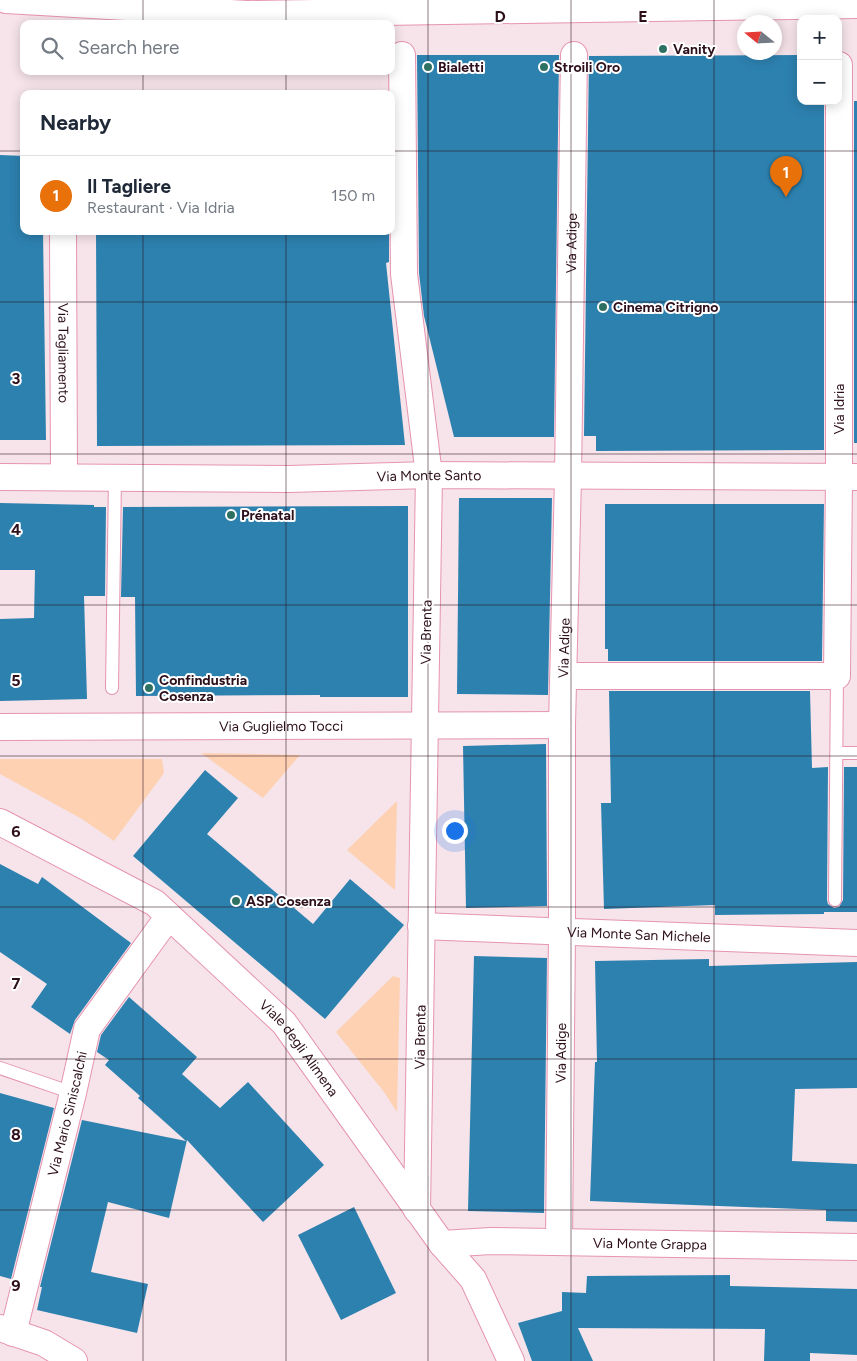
<!DOCTYPE html>
<html lang="en">
<head>
<meta charset="utf-8">
<style>
  body { margin:0; font-family:Figtree,sans-serif; background:#f2f2f3; color:#1f2937 }
  .controls { position:absolute; right:15px; top:15px; display:grid; overflow:hidden; border-radius:10px; box-shadow:0 2px 12px #0003 }
  .controls button { width:45px; height:45px; display:grid; place-items:center; padding:0; border:0; border-bottom:1px solid #e0e1e3; background:#fff; color:#1f2937; font:25px sans-serif }
  .compass { position:absolute; left:737px; top:15px; width:45px; height:45px; border-radius:50%; background:#fff; box-shadow:0 2px 12px #0003; rotate:288deg }
  .you { position:absolute; left:454px; top:830px; width:18px; height:18px; margin:-12px; border:4px solid #fff; border-radius:50%; background:#1a73e8; box-shadow:0 0 0 8px #1a73e833 }
  .badge { display:grid; place-items:center; width:32px; height:32px; border-radius:50%; background:#2e7163; color:#fff; font-size:16px; font-weight:700 }
  .pin { position:absolute; translate:-50% -41px; filter:drop-shadow(0 1px 2px #0008) }
  .pin::after { content:''; position:absolute; top:26px; width:18px; height:15px; background:inherit; clip-path:polygon(0 0,100% 0,50% 100%) }
  .list { margin:0; padding:0; list-style:none }
  h2 { display:flex; justify-content:space-between; align-items:center; height:65px; margin:0; padding:0 20px; font-size:21px }
  h2 small { font-size:16px; font-weight:400; color:#747a83 }
  .list li { display:grid; grid-template-columns:32px 1fr auto; gap:15px; align-items:center; box-sizing:border-box; height:80px; padding:0 20px; border-top:1px solid #e0e1e3 }
  .list b { display:block; font-size:19px; white-space:nowrap }
  .list p { margin:0; font-size:16px; white-space:nowrap; color:#747a83 }
  .list em { font-size:16px; font-style:normal; color:#747a83 }
  .icon { flex:none; width:28px; height:28px; fill:none; stroke:currentColor; stroke-width:2; stroke-linecap:round; stroke-linejoin:round }
  .map { position:relative; flex:none; width:857px; height:1361px; overflow:hidden }
  .search { position:absolute; background:#fff; box-shadow:0 2px 12px #0003; left:20px; top:20px; width:375px; height:55px; display:flex; align-items:center; gap:12px; box-sizing:border-box; padding:0 18px; border-radius:10px; color:#747a83; font-size:19px }
  .panel { position:absolute; background:#fff; box-shadow:0 2px 12px #0003; left:20px; top:90px; width:375px; height:145px; border-radius:10px }
  .map>svg:first-child { display:block }
  .green { fill:#fdd1b2 }
  .building { fill:#2d81af }
  .lines { fill:none; stroke-linecap:round; stroke-linejoin:round }
  .lane-casing { stroke:#e694b1; stroke-width:14 }
  .street-casing { stroke:#e694b1; stroke-width:28 }
  .lane { stroke:#fff; stroke-width:12 }
  .street { stroke:#fff; stroke-width:26 }
  .grid { fill:none; stroke:#2d0f1b; stroke-width:1; stroke-opacity:0.55 }
  .poi-dot { fill:#2e7163; stroke:#fff; stroke-width:2 }
  .labels { text-anchor:middle; stroke-width:4; stroke-linejoin:round; paint-order:stroke }
  .poi-label { font-size:14px; font-weight:bold; fill:#2d0f1b; stroke:#fff; text-anchor:start }
  .street-label { font-size:14px; fill:#2d0f1b; stroke:#fff }
  .grid-label { font-size:16px; text-anchor:middle; font-weight:bold; fill:#2d0f1b; stroke:#fff; stroke-width:4; stroke-linejoin:round; paint-order:stroke }
</style>
</head>
<body>
<div class="map">
<svg width="857" height="1361" viewBox="0 0 857 1361">
  <rect width="100%" height="100%" fill="#f6e4ea"/>
  <g class="green">
    <polygon points="201,753 300,755 263,798"/>
    <polygon points="0,759 162,759 164,773 114,841 82,819 0,774"/>
    <polygon points="397,801 395,890 347,850"/>
    <polygon points="393,976 400,978 397,1112 384,1092 336,1032"/>
  </g>
  <g class="building">
    <polygon points="417,55 559,55 554,437 454,437 424,316 419,273"/>
    <polygon points="801,55 801,101 824,101 824,450 596,451 596,436 584,436 589,56"/>
    <rect x="854" y="101" width="3" height="342"/>
    <polygon points="0,155 24,156 24,231 43,231 46,440 0,440"/>
    <polygon points="96,231 389,231 389,262 386,263 405,445 97,446"/>
    <polygon points="459,498 552,498 548,695 457,694"/>
    <polygon points="0,503 94,505 94,507 106,507 105,596 84,596 87,699 0,701 0,619 34,618 35,570 0,570"/>
    <polygon points="605,504 824,504 822,661 608,661 608,649 605,649"/>
    <polygon points="408,506 408,697 320,697 320,695 136,696 135,597 121,597 123,507"/>
    <polygon points="609,691 810,691 812,768 828,767 827,900 828,904 834,908 839,907 843,900 844,767 857,767 857,912 824,912 824,914 715,915 715,905 604,909 601,803 611,803"/>
    <polygon points="546,744 547,906 466,908 463,746"/>
    <polygon points="205,770 238,798 207,834 313,924 350,879 404,925 325,1019 133,856"/>
    <polygon points="0,864 38,884 42,877 131,943 75,1020 70,1034 31,1007 47,984 0,952"/>
    <polygon points="474,956 547,958 544,1213 468,1211"/>
    <polygon points="709,959 709,966 857,962 857,1088 795,1089 792,1161 857,1164 857,1222 826,1221 826,1210 590,1201 595,1062 597,1062 595,961"/>
    <polygon points="129,997 197,1057 182,1074 220,1108 248,1082 324,1165 263,1222 187,1140 169,1218 108,1202 91,1272 148,1284 137,1333 37,1310 42,1287 40,1287 82,1120 186,1141 138,1098 140,1096 105,1065 109,1060 97,1052 101,1035"/>
    <polygon points="0,1093 54,1108 11,1279 0,1276"/>
    <polygon points="354,1207 396,1293 341,1320 298,1235"/>
    <polygon points="730,1275 730,1286 857,1289 857,1355 810,1353 810,1361 764,1361 765,1329 578,1328 593,1361 532,1361 518,1323 562,1311 562,1292 586,1293 587,1276"/>
  </g>
  <g class="lines">
    <g class="lane-casing">
      <g id="lane">
        <polyline points="112,688 115,477"/>
        <polyline points="837,753 857,753"/>
        <polyline points="835,900 837,676"/>
        <polyline points="0,1068 73,1093"/>
      </g>
    </g>
    <g class="street-casing">
      <g id="street">
        <polyline points="6,0 247,14 857,5"/>
        <polyline points="402,55 404,274 429,475 417,1210"/>
        <path id="s1" d="M63 231 64 477"/>
        <path id="s2" d="M0 477 289 479 429 475 857 477"/>
        <polyline points="564,676 837,676 839,477 839,65"/>
        <path id="s3" d="M0 727 562 725"/>
        <path id="s4" d="M0 822 155 903 284 1023 442 1244 473 1279 511 1361"/>
        <path id="s5" d="M421 926 857 943"/>
        <path id="s6" d="M559 1242 562 932V725L568 477 574 55"/>
        <path id="s7" d="M442 1244 491 1241 857 1247"/>
        <polyline points="0,1328 44,1343 74,1361"/>
        <path id="s8" d="M13 1333 73 1093 87 1029 169 916"/>
      </g>
    </g>
    <use href="#lane" class="lane"/>
    <use href="#street" class="street"/>
  </g>
  <path class="grid" d="M143 0V24M286 0V24M428 0V1361M571 0V1361M714 0V1361M143 71V94M286 71V94M0 151H24M391 151H857M143 231V1361M286 231V1361M0 302H857M0 454H857M0 605H857M0 756H857M0 907H857M0 1059H857M0 1210H857"/>
  <g class="poi-dot">
    <circle cx="663" cy="49" r="5"/>
    <circle cx="428" cy="67" r="5"/>
    <circle cx="544" cy="67" r="5"/>
    <circle cx="603" cy="307" r="5"/>
    <circle cx="231" cy="515" r="5"/>
    <circle cx="149" cy="688" r="5"/>
    <circle cx="236" cy="901" r="5"/>
  </g>
  <g class="labels">
    <g class="poi-label">
      <text x="673" y="54">Vanity</text>
      <text x="438" y="72">Bialetti</text>
      <text x="554" y="72">Stroili Oro</text>
      <text x="613" y="312">Cinema Citrigno</text>
      <text x="241" y="520">Prénatal</text>
      <text x="159" y="685">Confindustria<tspan x="159" dy="16">Cosenza</tspan></text>
      <text x="246" y="906">ASP Cosenza</text>
    </g>
    <g class="street-label">
      <text dy="5" stroke="none"><textPath href="#s6" startOffset="999">Via Adige</textPath></text>
      <text dy="5" stroke="none"><textPath href="#s1" startOffset="122">Via Tagliamento</textPath></text>
      <text transform="translate(839 409) rotate(-90)" y="5">Via Idria</text>
      <text dy="5" stroke="none"><textPath href="#s2" startOffset="429">Via Monte Santo</textPath></text>
      <text transform="translate(426 632) rotate(-89)" y="5">Via Brenta</text>
      <text dy="5" stroke="none"><textPath href="#s6" startOffset="594">Via Adige</textPath></text>
      <text dy="5" stroke="none"><textPath href="#s3" startOffset="281">Via Guglielmo Tocci</textPath></text>
      <text dy="5" stroke="none"><textPath href="#s5" startOffset="218">Via Monte San Michele</textPath></text>
      <text transform="translate(420 1037) rotate(-89)" y="5">Via Brenta</text>
      <text dy="5" stroke="none"><textPath href="#s4" startOffset="380">Viale degli Alimena</textPath></text>
      <text dy="5" stroke="none"><textPath href="#s6" startOffset="189">Via Adige</textPath></text>
      <text dy="5" stroke="none"><textPath href="#s8" startOffset="226">Via Mario Siniscalchi</textPath></text>
      <text dy="5" stroke="none"><textPath href="#s7" startOffset="208">Via Monte Grappa</textPath></text>
    </g>
  </g>
  <g class="grid-label">
    <text x="500" y="22">D</text>
    <text x="643" y="22">E</text>
    <text x="16" y="384">3</text>
    <text x="16" y="535">4</text>
    <text x="16" y="686">5</text>
    <text x="16" y="837">6</text>
    <text x="16" y="989">7</text>
    <text x="16" y="1140">8</text>
    <text x="16" y="1291">9</text>
  </g>
</svg>
<div class="controls">
<button>+</button>
<button>−</button>
</div>
<svg class="compass" viewBox="-18 -18 36 36"><path d="M0-13l5 13h-10z" fill="#e53935"/><path d="M0 13l5-13h-10z" fill="#747a83"/></svg>
<div class="you"></div>
<div class="pin badge" style="left:786px;top:197px;background:#e8710a">1</div>
<div class="search"><svg class="icon" aria-label="search" viewBox="0 0 24 24"><circle cx="10" cy="10" r="6"/><path d="M15 15l6 6"/></svg>Search here</div>
<section class="panel">
<h2>Nearby<small></small></h2>
<ul class="list">
<li><span class="badge" style="background:#e8710a">1</span><div><b>Il Tagliere</b><p>Restaurant · Via Idria</p></div><em>150 m</em></li>
</ul>
</section>
</div>
</body>
</html>
